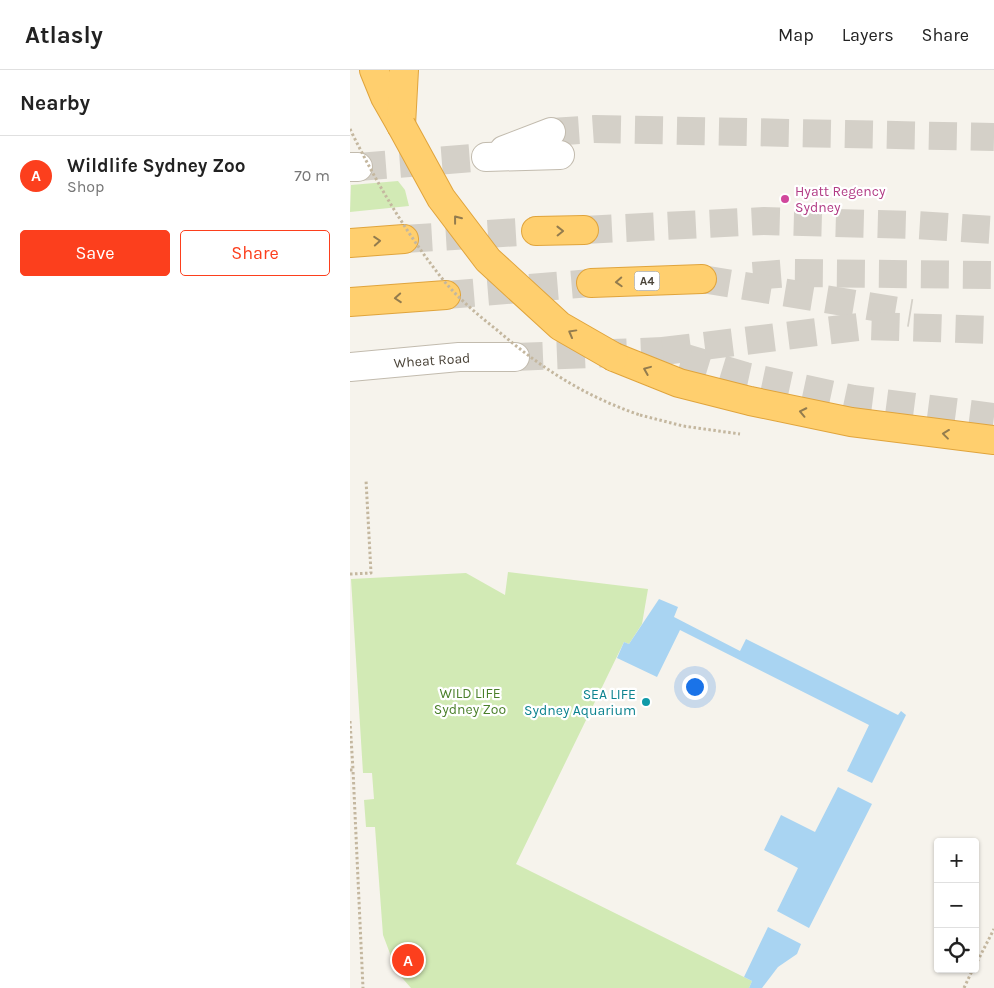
<!DOCTYPE html>
<html lang="en">
<head>
<meta charset="utf-8">
<style>
  body { margin:0; font-family:Karla,sans-serif; background:#f6f6f6; color:#222 }
  .controls { position:absolute; right:15px; bottom:15px; display:grid; overflow:hidden; border-radius:5px; box-shadow:0 1px 4px #0004 }
  .controls button { width:45px; height:45px; display:grid; place-items:center; padding:0; border:0; border-bottom:1px solid #e0e0e0; background:#fff; color:#222; font:25px sans-serif }
  .you { position:absolute; left:344px; top:616px; width:18px; height:18px; margin:-12px; border:4px solid #fff; border-radius:50%; background:#1a73e8; box-shadow:0 0 0 8px #1a73e833 }
  .badge { display:grid; place-items:center; width:32px; height:32px; border-radius:50%; background:#fc3f1d; color:#fff; font-size:16px; font-weight:700 }
  .pin { position:absolute; translate:-50% -50%; border:2px solid #fff; box-shadow:0 1px 5px #0006 }
  .list { margin:0; padding:0; list-style:none }
  h2 { display:flex; justify-content:space-between; align-items:center; height:65px; margin:0; padding:0 20px; font-size:21px }
  h2 small { font-size:16px; font-weight:400; color:#767676 }
  .list li { display:grid; grid-template-columns:32px 1fr auto; gap:15px; align-items:center; box-sizing:border-box; height:80px; padding:0 20px; border-top:1px solid #e0e0e0 }
  .list b { display:block; font-size:19px; white-space:nowrap }
  .list p { margin:0; font-size:16px; white-space:nowrap; color:#767676 }
  .list em { font-size:16px; font-style:normal; color:#767676 }
  .actions { display:flex; gap:10px; padding:15px 20px }
  .actions a { flex:1; padding:11px 0; border:1px solid #fc3f1d; border-radius:5px; text-align:center; font-size:18px; color:#fc3f1d }
  .actions .main { background:#fc3f1d; color:#fff }
  .icon { flex:none; width:28px; height:28px; fill:none; stroke:currentColor; stroke-width:2; stroke-linecap:round; stroke-linejoin:round }
  .map { position:relative; flex:none; width:644px; height:918px; overflow:hidden }
  header { display:flex; align-items:center; gap:30px; box-sizing:border-box; height:70px; padding:0 25px; background:#fff; border-bottom:1px solid #e0e0e0 }
  header strong { font-size:24px }
  nav { display:flex; gap:28px; margin-inline-start:auto; font-size:18px }
  main { display:flex }
  aside { flex:1; background:#fff }
  .map>svg:first-child { display:block }
  .green { fill:#d2eab5 }
  .water { fill:#a9d4f2 }
  .lines { fill:none; stroke-linecap:round; stroke-linejoin:round }
  .minor-tunnel { stroke:#d4d0c8; stroke-width:28; stroke-dasharray:28 14; stroke-linecap:butt }
  .highway-tunnel { stroke:#d4d0c8; stroke-width:28; stroke-dasharray:28 14; stroke-linecap:butt }
  .minor-casing { stroke:#c2bbae; stroke-width:30 }
  .highway-casing { stroke:#e0a43c; stroke-width:30 }
  .path { stroke:#c4b79f; stroke-width:3; stroke-dasharray:2.5 2.5; stroke-linecap:butt }
  .minor { stroke:#fff; stroke-width:28 }
  .highway { stroke:#ffcf6e; stroke-width:28 }
  .highway-bridge-casing { stroke:#e0a43c; stroke-width:30; stroke-linecap:butt }
  .path-bridge { stroke:#c4b79f; stroke-width:3; stroke-dasharray:2.5 2.5; stroke-linecap:butt }
  .highway-bridge { stroke:#ffcf6e; stroke-width:28 }
  .oneway { stroke:#937c4e }
  .hotel-dot { fill:#d1479c; stroke:#fff; stroke-width:2 }
  .culture-dot { fill:#0f9aa8; stroke:#fff; stroke-width:2 }
  .labels { text-anchor:middle; stroke-width:4.5; stroke-linejoin:round; paint-order:stroke }
  .shield { fill:#fff; stroke:#817c74; stroke-width:1 }
  .shield-label { font-size:12px; font-weight:bold; fill:#4b4439 }
  .hotel-label { font-size:14px; fill:#b23c85; stroke:#fff; text-anchor:start }
  .street-label { font-size:14px; fill:#4b4439; stroke:#fff }
  .park-label { font-size:14px; fill:#4a7f2a; stroke:#fff }
  .culture-label { font-size:14px; fill:#0d838f; stroke:#fff; text-anchor:end }
</style>
</head>
<body>
<header>
<strong>Atlasly</strong>
<nav><a>Map</a><a>Layers</a><a>Share</a></nav>
</header>
<main>
<aside>
<h2>Nearby<small></small></h2>
<ul class="list">
<li><span class="badge">A</span><div><b>Wildlife Sydney Zoo</b><p>Shop</p></div><em>70 m</em></li>
</ul>
<div class="actions"><a class="main">Save</a><a>Share</a></div>
</aside>
<div class="map">
<svg width="644" height="918" viewBox="0 0 644 918">
  <rect width="100%" height="100%" fill="#f6f3ec"/>
  <g class="green">
    <polygon points="48,111 55,120 59,136 0,142 1,115"/>
    <polygon points="158,502 298,519 292,554 279,574 274,572 166,794 402,911 399,918 61,918 47,902 33,865 25,757 16,757 14,730 24,729 22,703 13,703 1,509 116,503 155,525"/>
  </g>
  <g class="water">
    <polygon points="309,529 328,537 324,547 390,581 396,569 548,645 551,641 556,645 522,713 497,701 519,655 330,560 307,607 267,588 274,572 279,574"/>
    <polygon points="488,717 522,734 459,858 427,841 448,798 414,780 431,745 465,762"/>
    <polygon points="418,857 451,874 447,884 428,897 412,918 399,918 402,911 394,907"/>
  </g>
  <g class="lines">
    <g class="minor-tunnel">
      <polyline points="201,62 245,59 644,67"/>
      <polyline points="8,97 136,87"/>
      <polyline points="165,287 313,281 395,306 503,329 644,347"/>
    </g>
    <g class="highway-tunnel">
      <polyline points="234,160 414,151 565,155 644,160"/>
      <polyline points="54,169 186,161"/>
      <polyline points="403,206 441,203 644,205"/>
      <polyline points="352,209 561,243"/>
      <polyline points="96,225 241,213"/>
      <polyline points="313,281 516,256 644,260"/>
    </g>
    <g class="minor-casing">
      <g id="minor">
        <polyline points="154,80 201,62"/>
        <polyline points="136,87 210,85"/>
        <polyline points="0,97 8,97"/>
        <polyline points="0,297 109,287 165,287"/>
      </g>
    </g>
    <g class="highway-casing">
      <g id="highway">
        <polyline points="24,0 35,27 51,55"/>
        <polyline points="51,55 54,0"/>
        <polyline points="186,161 234,160"/>
        <polyline points="0,173 54,169"/>
        <polyline points="241,213 352,209"/>
        <polyline points="0,232 96,225"/>
        <polyline points="264,287 329,313 400,331 501,352 644,370"/>
      </g>
    </g>
    <g class="path">
      <polyline points="290,345 333,356 390,364"/>
      <polyline points="0,504 21,503 16,410"/>
      <polyline points="0,651 3,700"/>
      <polyline points="0,700 3,700 13,918"/>
      <polyline points="625,896 644,859"/>
      <polyline points="614,918 623,899"/>
    </g>
    <use href="#minor" class="minor"/>
    <use href="#highway" class="highway"/>
    <g class="highway-bridge-casing">
      <polyline id="highway-bridge" points="51,55 91,128 138,190 210,256 264,287"/>
    </g>
    <path class="path-bridge" d="M0 59C27 114 56 163 94 211 109 229 128 245 147 260 191 298 234 326 290 345"/>
    <use href="#highway-bridge" class="highway-bridge"/>
  </g>
  <defs><path id="oneway-chevron" d="M-2-3.5L2.5 0L-2 3.5" fill="none" stroke-width="1.6" stroke-linecap="round" stroke-linejoin="round" transform="scale(1.25)"/></defs>
  <g class="oneway">
    <use href="#oneway-chevron" transform="translate(107 149) rotate(-128)"/>
    <use href="#oneway-chevron" transform="translate(210 161) rotate(-1)"/>
    <use href="#oneway-chevron" transform="translate(27 171) rotate(-4)"/>
    <use href="#oneway-chevron" transform="translate(269 212) rotate(177)"/>
    <use href="#oneway-chevron" transform="translate(48 228) rotate(176)"/>
    <use href="#oneway-chevron" transform="translate(222 263) rotate(-151)"/>
    <use href="#oneway-chevron" transform="translate(297 300) rotate(-158)"/>
    <use href="#oneway-chevron" transform="translate(453 342) rotate(-168)"/>
    <use href="#oneway-chevron" transform="translate(596 364) rotate(-173)"/>
  </g>
  <circle class="hotel-dot" cx="435" cy="129" r="5"/>
  <circle class="culture-dot" cx="296" cy="632" r="5"/>
  <g class="labels">
    <rect class="shield" x="284.5" y="201.5" width="25" height="19" rx="4"/>
    <g class="shield-label">
      <text x="297" y="215">A4</text>
    </g>
    <g class="hotel-label">
      <text x="445" y="126">Hyatt Regency<tspan x="445" dy="16">Sydney</tspan></text>
    </g>
    <g class="street-label">
      <text transform="translate(82 290) rotate(-4)" y="5">Wheat Road</text>
    </g>
    <g class="park-label">
      <text x="120" y="628">WILD LIFE<tspan x="120" dy="16">Sydney Zoo</tspan></text>
    </g>
    <g class="culture-label">
      <text x="286" y="629">SEA LIFE<tspan x="286" dy="16">Sydney Aquarium</tspan></text>
    </g>
  </g>
</svg>
<div class="controls">
<button>+</button>
<button>−</button>
<button><svg class="icon" aria-label="locate" viewBox="0 0 24 24"><circle cx="12" cy="12" r="6"/><path d="M12 2v4M12 18v4M2 12h4M18 12h4"/></svg></button>
</div>
<div class="you"></div>
<div class="pin badge" style="left:58px;top:890px">A</div>
</div>
</main>
</body>
</html>
